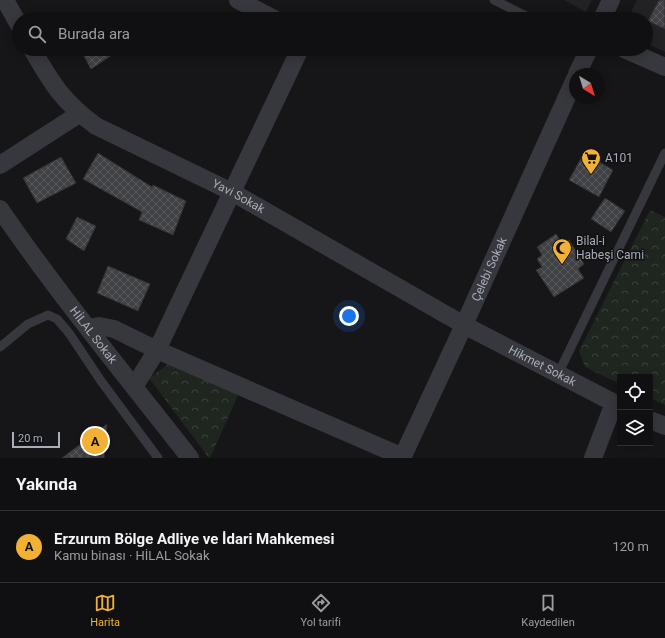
<!DOCTYPE html>
<html lang="tr">
<head>
<meta charset="utf-8">
<style>
  body { margin:0; font-family:Roboto,sans-serif; background:#1e1e20; color:#f1f3f6 }
  .controls { position:absolute; right:12px; bottom:12px; display:grid; overflow:hidden; border-radius:0px; box-shadow:0 2px 10px #0003 }
  .controls button { width:36px; height:36px; display:grid; place-items:center; padding:0; border:0; border-bottom:1px solid #303032; background:#101012; color:#f1f3f6; font:20px sans-serif }
  .compass { position:absolute; left:569px; top:68px; width:36px; height:36px; border-radius:50%; background:#101012; box-shadow:0 2px 10px #0003; rotate:142deg }
  .scale { position:absolute; left:12px; bottom:10px; width:48px; box-sizing:border-box; padding-left:4px; border:2px solid #a8adb8; border-top:0; font-size:11px; line-height:14px; white-space:nowrap; color:#a8adb8; -webkit-text-stroke:3px #111113; paint-order:stroke }
  .you { position:absolute; left:349px; top:316px; width:14px; height:14px; margin:-10px; border:3px solid #fff; border-radius:50%; background:#1a73e8; box-shadow:0 0 0 6px #1a73e833 }
  .badge { display:grid; place-items:center; width:26px; height:26px; border-radius:50%; background:#f2b134; color:#111; font-size:13px; font-weight:700 }
  .pin { position:absolute; translate:-50% -50%; border:2px solid #fff; box-shadow:0 1px 4px #0006 }
  .list { margin:0; padding:0; list-style:none }
  h2 { display:flex; justify-content:space-between; align-items:center; height:52px; margin:0; padding:0 16px; font-size:17px }
  h2 small { font-size:13px; font-weight:400; color:#9c9d9f }
  .list li { display:grid; grid-template-columns:26px 1fr auto; gap:12px; align-items:center; box-sizing:border-box; height:72px; padding:0 16px; border-top:1px solid #303032 }
  .list b { display:block; font-size:15px; white-space:nowrap }
  .list p { margin:0; font-size:13px; white-space:nowrap; color:#9c9d9f }
  .list em { font-size:13px; font-style:normal; color:#9c9d9f }
  .icon { flex:none; width:22px; height:22px; fill:none; stroke:currentColor; stroke-width:2; stroke-linecap:round; stroke-linejoin:round }
  .map { position:relative; flex:none; width:665px; height:458px; overflow:hidden }
  .search { position:absolute; background:#101012; box-shadow:0 2px 10px #0003; left:12px; right:12px; top:12px; height:44px; display:flex; align-items:center; gap:10px; box-sizing:border-box; padding:0 14px; border-radius:22px; color:#9c9d9f; font-size:15px }
  .sheet { height:124px; background:#101012 }
  nav { display:flex; justify-content:space-around; align-items:center; box-sizing:border-box; height:56px; border-top:1px solid #303032; background:#101012; font-size:11px; color:#9c9d9f }
  nav a { display:grid; justify-items:center; gap:2px }
  nav .on { color:#f2b134 }
  .map>svg:first-child { display:block }
  .built { fill:#222225 }
  .park { fill:url(#park-crowns) }
  .building { fill:url(#building-cross-hatch); stroke:#303034 }
  .lines { fill:none; stroke-linecap:round; stroke-linejoin:round }
  .lane { stroke:#37383d; stroke-width:9 }
  .street { stroke:#37383d; stroke-width:18 }
  .labels { text-anchor:middle; stroke-width:3; stroke-linejoin:round; paint-order:stroke }
  .poi-label { font-size:12px; fill:#a8adb8; stroke:#111113; text-anchor:start }
  .street-label { font-size:12px; fill:#a8adb8; stroke:#111113 }
</style>
</head>
<body>
<div class="map">
<svg width="665" height="458" viewBox="0 0 665 458">
  <defs>
    <pattern id="park-crowns" width="20" height="18" patternUnits="userSpaceOnUse"><rect width="20" height="18" fill="#1e261f"/><path d="M2 6a3 3 0 1 1 6 0M12 15a3 3 0 1 1 6 0" fill="none" stroke="#3c433d"/></pattern>
    <pattern id="building-cross-hatch" width="8" height="8" patternUnits="userSpaceOnUse"><rect width="8" height="8" fill="#404145"/><path d="M0 0l8 8M0 8l8-8" fill="none" stroke="#595a5e"/></pattern>
  </defs>
  <rect width="100%" height="100%" fill="#161618"/>
  <g class="built">
    <polygon points="564,0 592,0 586,12"/>
    <polygon points="637,0 665,0 665,52 646,43 646,19 628,19"/>
  </g>
  <g class="park">
    <polygon points="650,210 665,217 665,405 650,398 650,377 620,377 620,384 585,367 579,351"/>
    <polygon points="171,362 240,391 210,458 209,458 149,378"/>
  </g>
  <g class="building">
    <polygon points="659,0 665,0 665,29 648,21"/>
    <polygon points="80,49 121,49 91,69"/>
    <polygon points="98,153 152,187 153,185 186,201 173,235 139,220 142,212 83,179"/>
    <polygon points="584,153 613,170 599,197 569,180"/>
    <polygon points="61,157 76,183 37,203 23,178"/>
    <polygon points="605,198 625,211 611,232 591,219"/>
    <polygon points="77,217 96,226 84,251 66,239"/>
    <polygon points="556,234 562,244 569,240 584,264 578,269 584,278 554,297 536,270 542,267 537,259 542,255 537,247"/>
    <polygon points="108,266 150,284 138,311 97,293"/>
    <polygon points="107,424 104,458 62,458"/>
  </g>
  <g class="lines">
    <g class="lane">
      <polyline points="494,0 532,19"/>
      <polyline points="0,347 28,324 48,315 57,319 69,333 101,381 158,458"/>
      <polyline points="558,374 665,153"/>
    </g>
    <g class="street">
      <polyline points="5,0 19,25"/>
      <polyline points="238,0 274,19"/>
      <polyline points="602,19 611,0"/>
      <path id="s1" d="M32 49C52 84 63 102 96 126L232 192 464 325 620 406"/>
      <polyline points="624,49 665,67"/>
      <polyline points="577,74 589,49"/>
      <polyline points="0,165 79,114"/>
      <path id="s2" d="M0 209C59 295 126 376 190 458"/>
      <polyline points="88,328 99,326 114,329 157,350 403,457"/>
      <polyline points="134,387 157,350 299,51 298,49"/>
      <polyline points="650,420 665,426"/>
      <path id="s3" d="M402 458 464 325 575 79"/>
      <polyline points="593,458 614,403"/>
    </g>
  </g>
  <defs>
    <g id="supermarket-pin" transform="scale(1)"><path d="M0 17L-7.5 6A9.5 9.5 0 1 1 7.5 6Z" fill="#f2b134" stroke="#111113"/><path d="M-6-5.5h2.5l.6 2H6L4.5 2H-2.5L-4.4-4H-6ZM-1.5 3.2a1.3 1.3 0 1 0 .1 0ZM3 3.2a1.3 1.3 0 1 0 .1 0Z" fill="#111"/></g>
    <g id="mosque-pin" transform="scale(1)"><path d="M0 17L-7.5 6A9.5 9.5 0 1 1 7.5 6Z" fill="#f2b134" stroke="#111113"/><path d="M3.5-4.9A6 6 0 1 0 3.5 4.9A5 5 0 1 1 3.5-4.9Z" fill="#111"/></g>
  </defs>
  <g fill-rule="evenodd">
    <use href="#supermarket-pin" x="591" y="158"/>
    <use href="#mosque-pin" x="562" y="248"/>
  </g>
  <g class="labels">
    <g class="poi-label">
      <text x="605" y="162">A101</text>
      <text x="576" y="245">Bilal-i<tspan x="576" dy="14">Habeşi Cami</tspan></text>
    </g>
    <g class="street-label">
      <text dy="4" stroke="none"><textPath href="#s1" startOffset="260">Yavi Sokak</textPath></text>
      <text dy="4" stroke="none"><textPath href="#s3" startOffset="208">Çelebi Sokak</textPath></text>
      <text dy="4" stroke="none"><textPath href="#s2" startOffset="157">HİLAL Sokak</textPath></text>
      <text dy="4" stroke="none"><textPath href="#s1" startOffset="608">Hikmet Sokak</textPath></text>
    </g>
  </g>
</svg>
<div class="controls">
<button><svg class="icon" aria-label="locate" viewBox="0 0 24 24"><circle cx="12" cy="12" r="6"/><path d="M12 2v4M12 18v4M2 12h4M18 12h4"/></svg></button>
<button><svg class="icon" aria-label="layers" viewBox="0 0 24 24"><path d="M12 4l9 5-9 5-9-5zM3 14l9 5 9-5"/></svg></button>
</div>
<svg class="compass" viewBox="-18 -18 36 36"><path d="M0-13l5 13h-10z" fill="#e53935"/><path d="M0 13l5-13h-10z" fill="#9c9d9f"/></svg>
<div class="scale">20 m</div>
<div class="you"></div>
<div class="pin badge" style="left:95px;top:441px">A</div>
<div class="search"><svg class="icon" aria-label="search" viewBox="0 0 24 24"><circle cx="10" cy="10" r="6"/><path d="M15 15l6 6"/></svg>Burada ara</div>
</div>
<section class="sheet">
<h2>Yakında<small></small></h2>
<ul class="list">
<li><span class="badge">A</span><div><b>Erzurum Bölge Adliye ve İdari Mahkemesi</b><p>Kamu binası · HİLAL Sokak</p></div><em>120 m</em></li>
</ul>
</section>
<nav>
<a class="on"><svg class="icon" aria-label="map" viewBox="0 0 24 24"><path d="M3 6l6-2 6 2 6-2v14l-6 2-6-2-6 2zM9 4v14M15 6v14"/></svg>Harita</a>
<a><svg class="icon" aria-label="directions" viewBox="0 0 24 24"><path d="M12 3l9 9-9 9-9-9zM9 14v-3h6M13 9l2 2-2 2"/></svg>Yol tarifi</a>
<a><svg class="icon" aria-label="saved" viewBox="0 0 24 24"><path d="M7 4h10v16l-5-4-5 4z"/></svg>Kaydedilen</a>
</nav>
</body>
</html>
